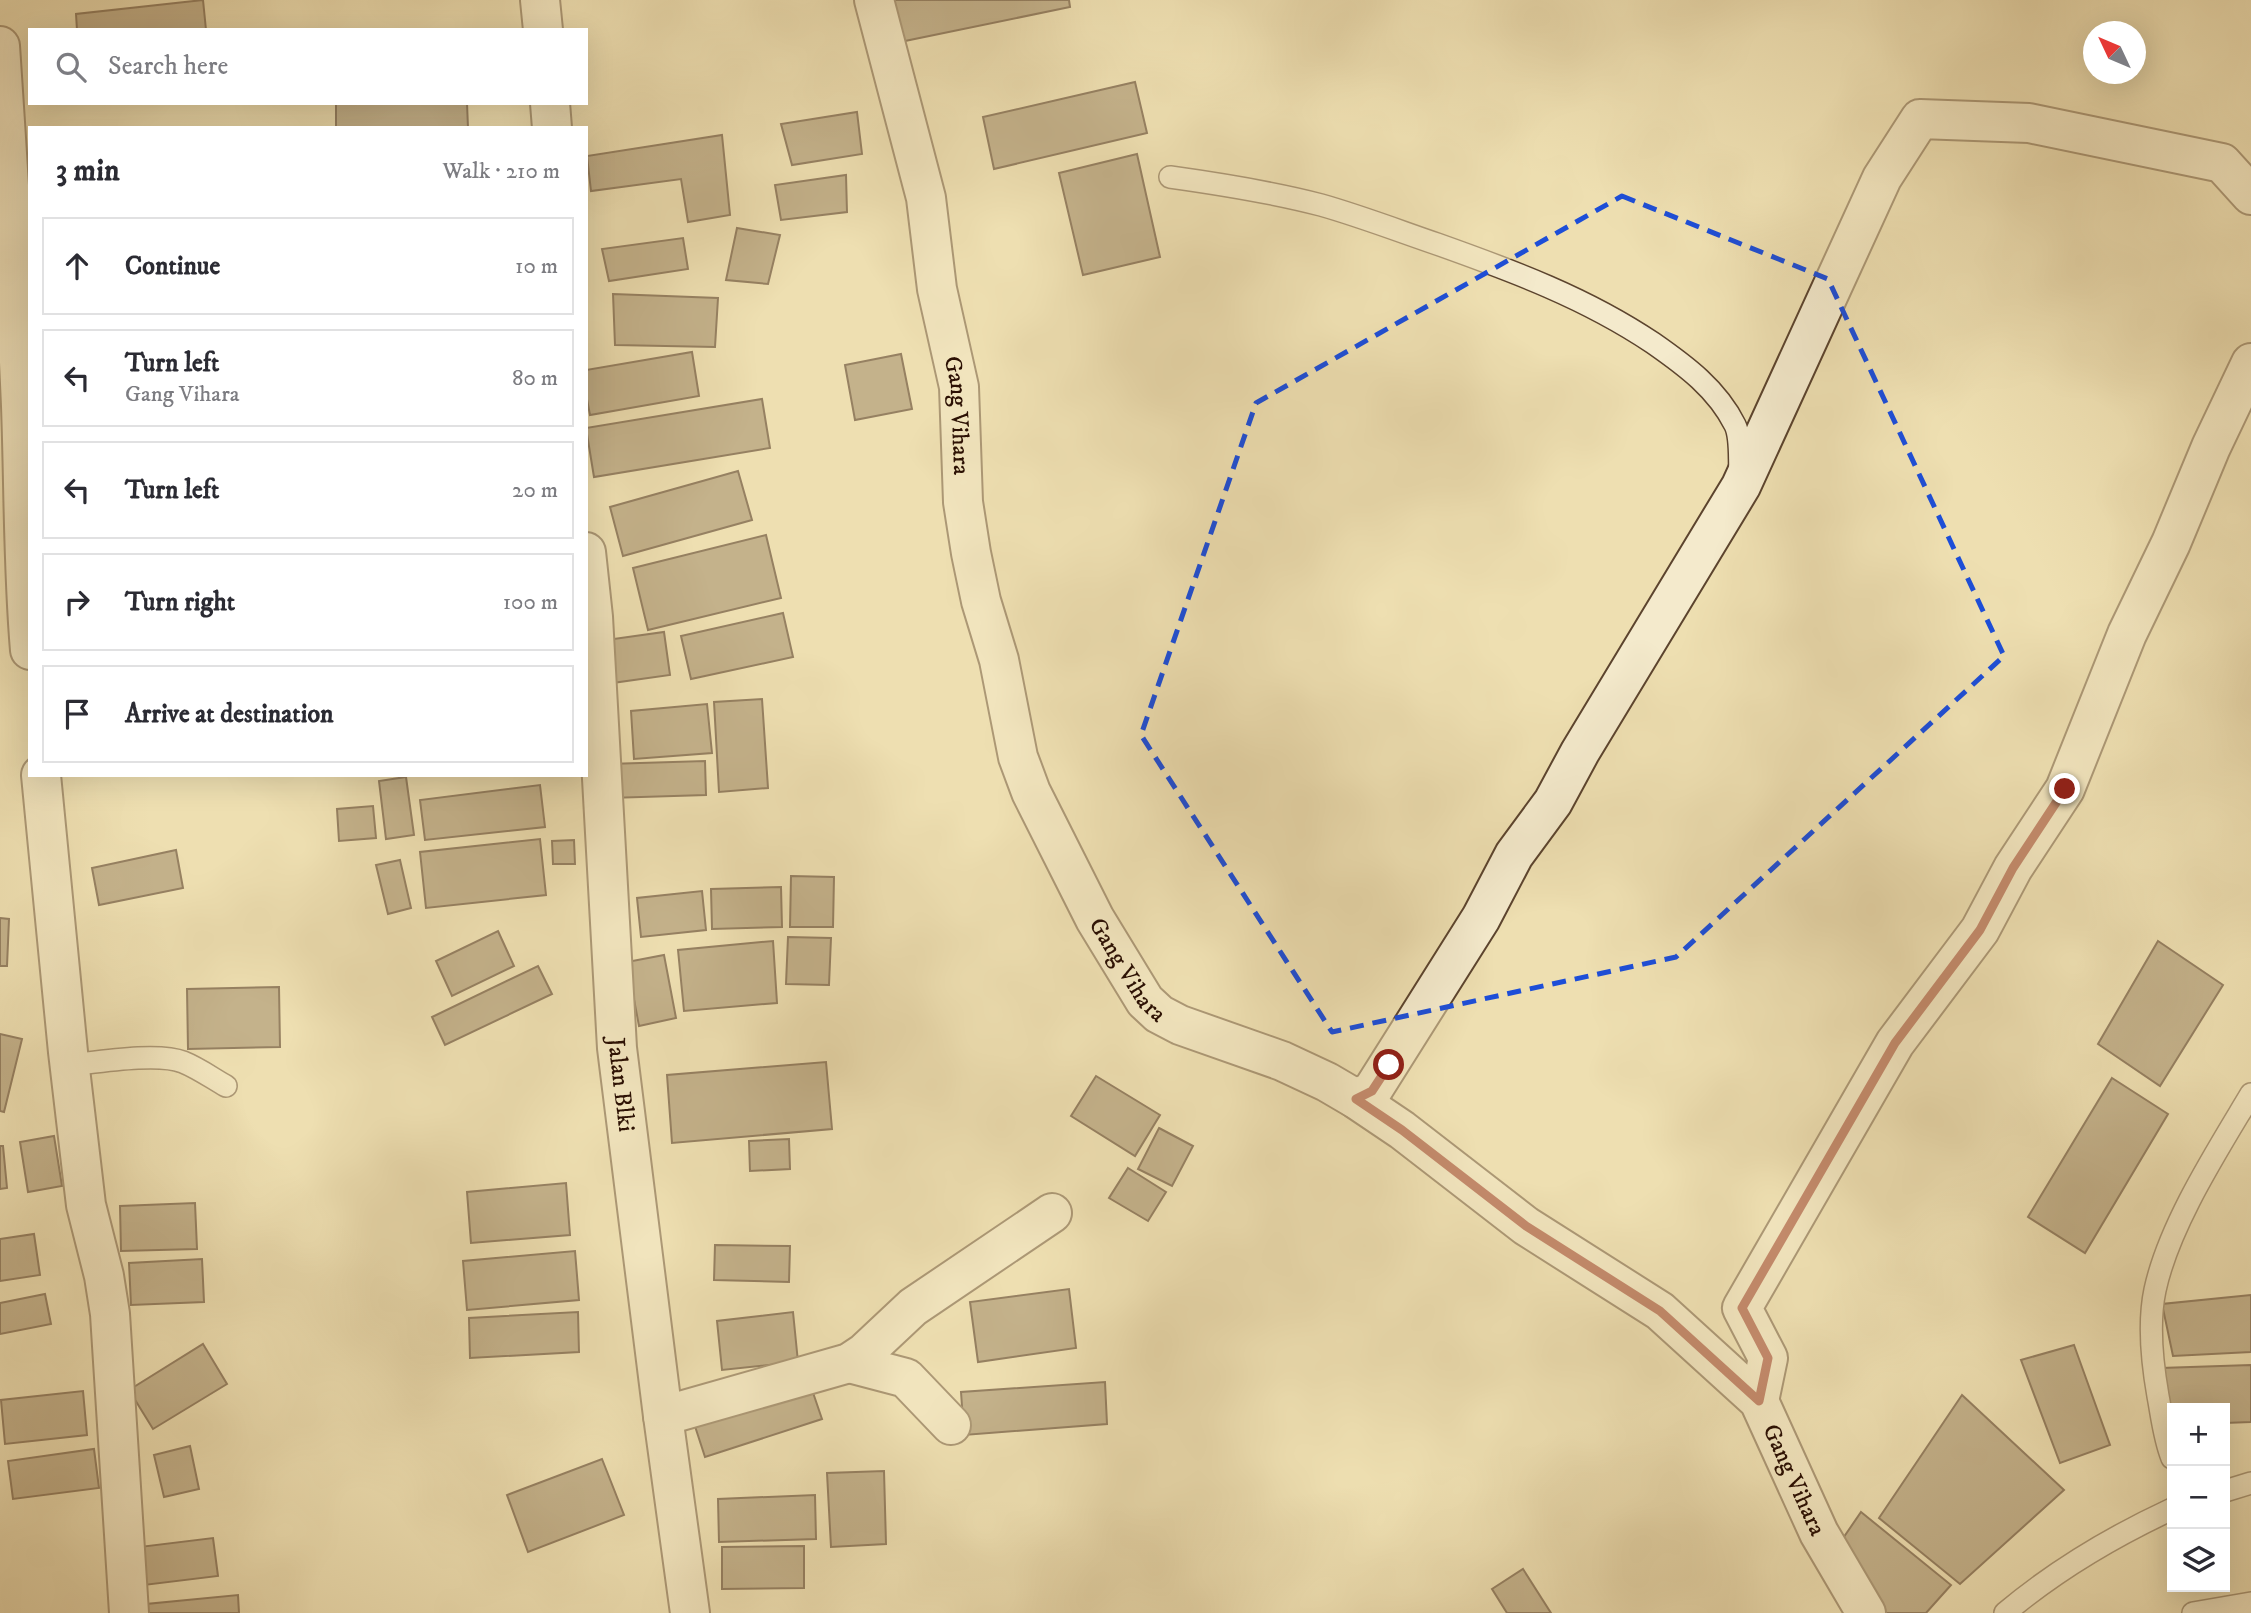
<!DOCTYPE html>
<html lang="en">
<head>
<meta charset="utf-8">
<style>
  body { margin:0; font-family:"IM FELL DW Pica",serif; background:#f2f2f3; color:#2b2b33 }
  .controls { position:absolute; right:21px; bottom:21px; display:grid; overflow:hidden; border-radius:0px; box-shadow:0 7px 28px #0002 }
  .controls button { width:63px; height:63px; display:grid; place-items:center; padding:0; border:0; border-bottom:2px solid #e1e1e2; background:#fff; color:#2b2b33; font:35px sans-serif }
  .compass { position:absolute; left:2083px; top:21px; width:63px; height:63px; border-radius:50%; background:#fff; box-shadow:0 7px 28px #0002; rotate:314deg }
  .stop { position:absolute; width:21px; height:21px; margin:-16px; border:5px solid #8f2418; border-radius:50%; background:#fff }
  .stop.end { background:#8f2418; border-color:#fff; box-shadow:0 2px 7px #0008 }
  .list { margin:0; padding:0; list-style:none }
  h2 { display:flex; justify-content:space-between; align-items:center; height:91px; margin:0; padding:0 28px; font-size:30px }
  h2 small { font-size:23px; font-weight:400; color:#7c7c81 }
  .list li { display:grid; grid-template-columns:46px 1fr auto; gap:21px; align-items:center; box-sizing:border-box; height:98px; margin:0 14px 14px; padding:0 14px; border:2px solid #e1e1e2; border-radius:0px }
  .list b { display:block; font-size:26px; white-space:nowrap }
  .list p { margin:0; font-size:23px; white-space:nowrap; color:#7c7c81 }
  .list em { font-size:23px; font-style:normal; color:#7c7c81 }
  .icon { flex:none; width:38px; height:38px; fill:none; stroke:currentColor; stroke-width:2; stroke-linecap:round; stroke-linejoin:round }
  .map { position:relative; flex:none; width:2251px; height:1613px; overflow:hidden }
  .search { position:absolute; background:#fff; box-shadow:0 7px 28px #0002; left:28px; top:28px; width:560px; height:77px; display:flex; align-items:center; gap:18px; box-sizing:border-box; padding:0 24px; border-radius:0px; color:#7c7c81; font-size:26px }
  .panel { position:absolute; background:#fff; box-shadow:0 7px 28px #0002; left:28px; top:126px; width:560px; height:651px; border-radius:0px }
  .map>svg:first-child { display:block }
  .building { fill:#907c5d; stroke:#2b1003; stroke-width:2 }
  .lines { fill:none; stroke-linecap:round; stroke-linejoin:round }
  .lane-casing { stroke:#5c442e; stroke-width:24 }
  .street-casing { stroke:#5c442e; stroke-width:42 }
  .lane { stroke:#f4eacc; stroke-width:21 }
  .street { stroke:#f4eacc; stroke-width:38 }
  .route { stroke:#8f2418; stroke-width:9 }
  .marked { fill:none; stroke:#1d4ed8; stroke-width:5; stroke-dasharray:14 9; stroke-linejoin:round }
  .labels { text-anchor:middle; stroke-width:5; stroke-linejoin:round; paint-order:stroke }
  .street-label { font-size:24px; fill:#2b1003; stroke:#f4eacc }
</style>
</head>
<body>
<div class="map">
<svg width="2251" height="1613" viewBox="0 0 2251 1613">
  <rect width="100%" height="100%" fill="#eedfb1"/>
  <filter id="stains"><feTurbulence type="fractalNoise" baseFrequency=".00286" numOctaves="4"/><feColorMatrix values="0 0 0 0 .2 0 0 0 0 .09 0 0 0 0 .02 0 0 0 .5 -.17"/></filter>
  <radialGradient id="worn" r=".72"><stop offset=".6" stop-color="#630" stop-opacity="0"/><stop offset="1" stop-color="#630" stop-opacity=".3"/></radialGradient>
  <g class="building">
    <polygon points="203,0 206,30 77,30 76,14"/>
    <polygon points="891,0 1069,0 1070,7 900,42"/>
    <polygon points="1135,82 1147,133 994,169 983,117"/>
    <polygon points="336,103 467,103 468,128 336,128"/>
    <polygon points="857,112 862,154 792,165 781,124"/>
    <polygon points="722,135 730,215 688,222 681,179 591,191 587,156"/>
    <polygon points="1137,154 1160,257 1083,275 1059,173"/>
    <polygon points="846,175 847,212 781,220 775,185"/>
    <polygon points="737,228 780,235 768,284 726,280"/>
    <polygon points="683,238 688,269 609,281 602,249"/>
    <polygon points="613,294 718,298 715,347 615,345"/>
    <polygon points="692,352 699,396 590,415 586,394 586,370"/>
    <polygon points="901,354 912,409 855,420 845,365"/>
    <polygon points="762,399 770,448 594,477 586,428"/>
    <polygon points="738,471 752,520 623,556 610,507"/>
    <polygon points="766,535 781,598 648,630 633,568"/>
    <polygon points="783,613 793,657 691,679 681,636"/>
    <polygon points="664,632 670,675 605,684 599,641"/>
    <polygon points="762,699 768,788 719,792 714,702"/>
    <polygon points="707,704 712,753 634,759 631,711"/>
    <polygon points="705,761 706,795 609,798 608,764"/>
    <polygon points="406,777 414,835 386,839 379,781"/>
    <polygon points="540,785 545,827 425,840 420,800"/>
    <polygon points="373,806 376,838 339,841 337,809"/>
    <polygon points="540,839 546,895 426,908 420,852"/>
    <polygon points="574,840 575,864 553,864 552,841"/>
    <polygon points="176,850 183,888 99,905 92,868"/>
    <polygon points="400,860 411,908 388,914 376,865"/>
    <polygon points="791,876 834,877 833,927 790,927"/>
    <polygon points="781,887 782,927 712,929 711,889"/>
    <polygon points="702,891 706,930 641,937 637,898"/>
    <polygon points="0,918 9,919 7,966 0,966"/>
    <polygon points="498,931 514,966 452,996 436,961"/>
    <polygon points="788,937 831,938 829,985 786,984"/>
    <polygon points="773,941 777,1003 684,1011 678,950"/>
    <polygon points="2158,941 2223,985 2160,1086 2098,1044"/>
    <polygon points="664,955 676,1018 639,1026 627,962"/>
    <polygon points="538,966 552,994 445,1045 432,1017"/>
    <polygon points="279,987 280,1047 188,1049 187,989"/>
    <polygon points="0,1034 22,1039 4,1112 0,1111"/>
    <polygon points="826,1062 832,1129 672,1143 667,1075"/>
    <polygon points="1096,1076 1160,1115 1135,1156 1071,1116"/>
    <polygon points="2112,1078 2168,1114 2085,1253 2028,1217"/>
    <polygon points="1159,1128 1193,1146 1172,1186 1138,1169"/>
    <polygon points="54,1136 62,1186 28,1192 20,1142"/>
    <polygon points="789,1139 790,1169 750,1171 749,1141"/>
    <polygon points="0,1146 3,1146 7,1188 0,1189"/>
    <polygon points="1128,1168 1166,1192 1148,1221 1109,1198"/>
    <polygon points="566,1183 570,1235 471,1243 467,1192"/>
    <polygon points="195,1203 197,1249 121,1251 120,1206"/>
    <polygon points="34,1234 40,1275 0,1281 0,1239"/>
    <polygon points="715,1245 790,1246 789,1282 714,1280"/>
    <polygon points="575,1251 579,1300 467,1310 463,1261"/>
    <polygon points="202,1259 204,1302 131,1305 129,1263"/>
    <polygon points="1069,1289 1076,1348 978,1362 970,1302"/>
    <polygon points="45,1294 51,1324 0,1334 0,1303"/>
    <polygon points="2251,1295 2251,1352 2173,1356 2162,1304"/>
    <polygon points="578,1312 579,1352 470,1358 469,1318"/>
    <polygon points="793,1312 798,1362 722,1370 717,1321"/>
    <polygon points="203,1344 227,1384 153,1429 129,1390"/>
    <polygon points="2074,1345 2110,1445 2060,1463 2021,1360"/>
    <polygon points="2251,1365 2251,1422 2225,1423 2225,1408 2172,1408 2172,1425 2161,1368"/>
    <polygon points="807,1375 822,1419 705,1457 691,1414"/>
    <polygon points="1105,1382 1107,1424 964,1435 961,1392"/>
    <polygon points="83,1391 87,1435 5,1444 1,1400"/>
    <polygon points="1962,1395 2064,1490 1960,1584 1879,1518"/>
    <polygon points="190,1446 199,1489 164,1497 154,1455"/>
    <polygon points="94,1449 99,1488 13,1499 8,1461"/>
    <polygon points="602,1459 624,1515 528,1552 507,1495"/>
    <polygon points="884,1471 886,1544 831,1547 827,1473"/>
    <polygon points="815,1495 816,1539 719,1542 718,1499"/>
    <polygon points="1861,1512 1951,1585 1926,1613 1878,1613 1837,1547"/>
    <polygon points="213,1538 218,1576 136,1586 131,1548"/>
    <polygon points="804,1546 804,1588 722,1589 722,1547"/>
    <polygon points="1523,1569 1551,1613 1507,1613 1492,1589"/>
    <polygon points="238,1595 239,1613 137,1613 136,1605"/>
  </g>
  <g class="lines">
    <g class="lane-casing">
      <g id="lane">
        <path d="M1170 177C1220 184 1272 192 1321 205 1360 216 1399 231 1437 244 1513 271 1586 298 1653 343 1686 366 1717 389 1735 425 1741 437 1739 458 1740 472"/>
        <path d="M70 1065C98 1062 158 1052 183 1062 198 1068 212 1078 226 1086"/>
        <path d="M2172 1458C2164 1438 2162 1417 2158 1396 2152 1362 2148 1323 2155 1290 2169 1225 2217 1151 2251 1094"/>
        <polyline points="2225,1491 2251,1483"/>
        <path d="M2005 1613C2056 1570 2112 1537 2172 1509"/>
        <polyline points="2193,1613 2251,1603"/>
      </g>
    </g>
    <g class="street-casing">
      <g id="street">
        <polyline points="540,0 543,30"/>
        <path id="s1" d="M874 0 926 198 937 289 959 387 963 502 971 553 981 601 999 660 1018 757 1031 792 1095 919 1145 1001 1159 1014 1180 1025 1282 1061 1327 1082 1356 1099 1402 1130 1526 1226 1660 1311 1759 1401 1819 1533 1866 1613"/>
        <path d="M0 46C8 166 16 286 21 406 24 488 23 569 30 650"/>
        <polyline points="550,103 552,128"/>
        <path id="s2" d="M586 552 593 617 617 1048 663 1416 690 1613"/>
        <polyline points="41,775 68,1052 86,1205 104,1276 110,1314 129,1613"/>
        <polyline points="1356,1099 1372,1091 1481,918 1514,855 1553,802 1580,752 1741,486 1882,178 1920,119 2029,123 2222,163 2251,195"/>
        <polyline points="849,1363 906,1378 951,1425"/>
        <polyline points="1759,1401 1768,1358 1742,1308 1895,1043 1980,930 2013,868 2065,789 2127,634 2171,543 2211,447 2251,363"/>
        <polyline points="663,1416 849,1363 864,1353 913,1307 1052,1213"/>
      </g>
    </g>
    <use href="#lane" class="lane"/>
    <use href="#street" class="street"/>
  </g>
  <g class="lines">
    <polyline class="route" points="1389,1065 1372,1091 1356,1099 1402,1130 1526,1226 1660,1311 1759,1401 1768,1358 1742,1308 1895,1043 1980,930 2013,868 2065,789"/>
  </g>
  <path d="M0 0H2251V1613H0ZM1622 196 1828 279 2004 656 1676 957 1332 1032 1141 735 1256 403Z" fill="#eedfb1" fill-opacity=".55" fill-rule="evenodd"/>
  <path class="marked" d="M1622 196 1828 279 2004 656 1676 957 1332 1032 1141 735 1256 403Z"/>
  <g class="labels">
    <g class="street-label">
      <text dy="8" stroke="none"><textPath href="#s1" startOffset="425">Gang Vihara</textPath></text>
      <text dy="8" stroke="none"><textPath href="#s1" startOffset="1013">Gang Vihara</textPath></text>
      <text dy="8" stroke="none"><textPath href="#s2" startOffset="534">Jalan Blki</textPath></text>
      <text dy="8" stroke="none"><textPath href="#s1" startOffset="1874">Gang Vihara</textPath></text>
    </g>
  </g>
  <rect width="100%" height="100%" filter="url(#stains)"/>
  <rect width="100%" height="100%" fill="url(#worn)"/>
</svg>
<div class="controls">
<button>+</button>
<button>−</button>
<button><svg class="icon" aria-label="layers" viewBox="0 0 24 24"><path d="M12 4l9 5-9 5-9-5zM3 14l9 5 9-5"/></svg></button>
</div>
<svg class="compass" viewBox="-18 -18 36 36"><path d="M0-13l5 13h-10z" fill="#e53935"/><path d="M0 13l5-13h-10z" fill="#7c7c81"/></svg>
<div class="stop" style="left:1389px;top:1065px"></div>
<div class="stop end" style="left:2065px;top:789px"></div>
<div class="search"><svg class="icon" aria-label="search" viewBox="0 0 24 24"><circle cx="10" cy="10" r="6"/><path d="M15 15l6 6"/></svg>Search here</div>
<section class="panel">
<h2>3 min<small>Walk · 210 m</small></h2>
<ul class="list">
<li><svg class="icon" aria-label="ahead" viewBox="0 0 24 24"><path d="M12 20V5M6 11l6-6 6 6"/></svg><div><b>Continue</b></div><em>10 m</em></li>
<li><svg class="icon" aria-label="left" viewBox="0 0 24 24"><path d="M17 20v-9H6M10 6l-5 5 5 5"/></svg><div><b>Turn left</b><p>Gang Vihara</p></div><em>80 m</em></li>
<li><svg class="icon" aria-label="left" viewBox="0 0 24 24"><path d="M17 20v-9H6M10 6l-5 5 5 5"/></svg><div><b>Turn left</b></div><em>20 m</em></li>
<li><svg class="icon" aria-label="right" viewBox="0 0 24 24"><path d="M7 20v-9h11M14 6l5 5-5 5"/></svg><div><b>Turn right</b></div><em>100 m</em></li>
<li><svg class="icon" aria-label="arrive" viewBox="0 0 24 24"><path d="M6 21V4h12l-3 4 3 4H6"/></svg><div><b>Arrive at destination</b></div></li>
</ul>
</section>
</div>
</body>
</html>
